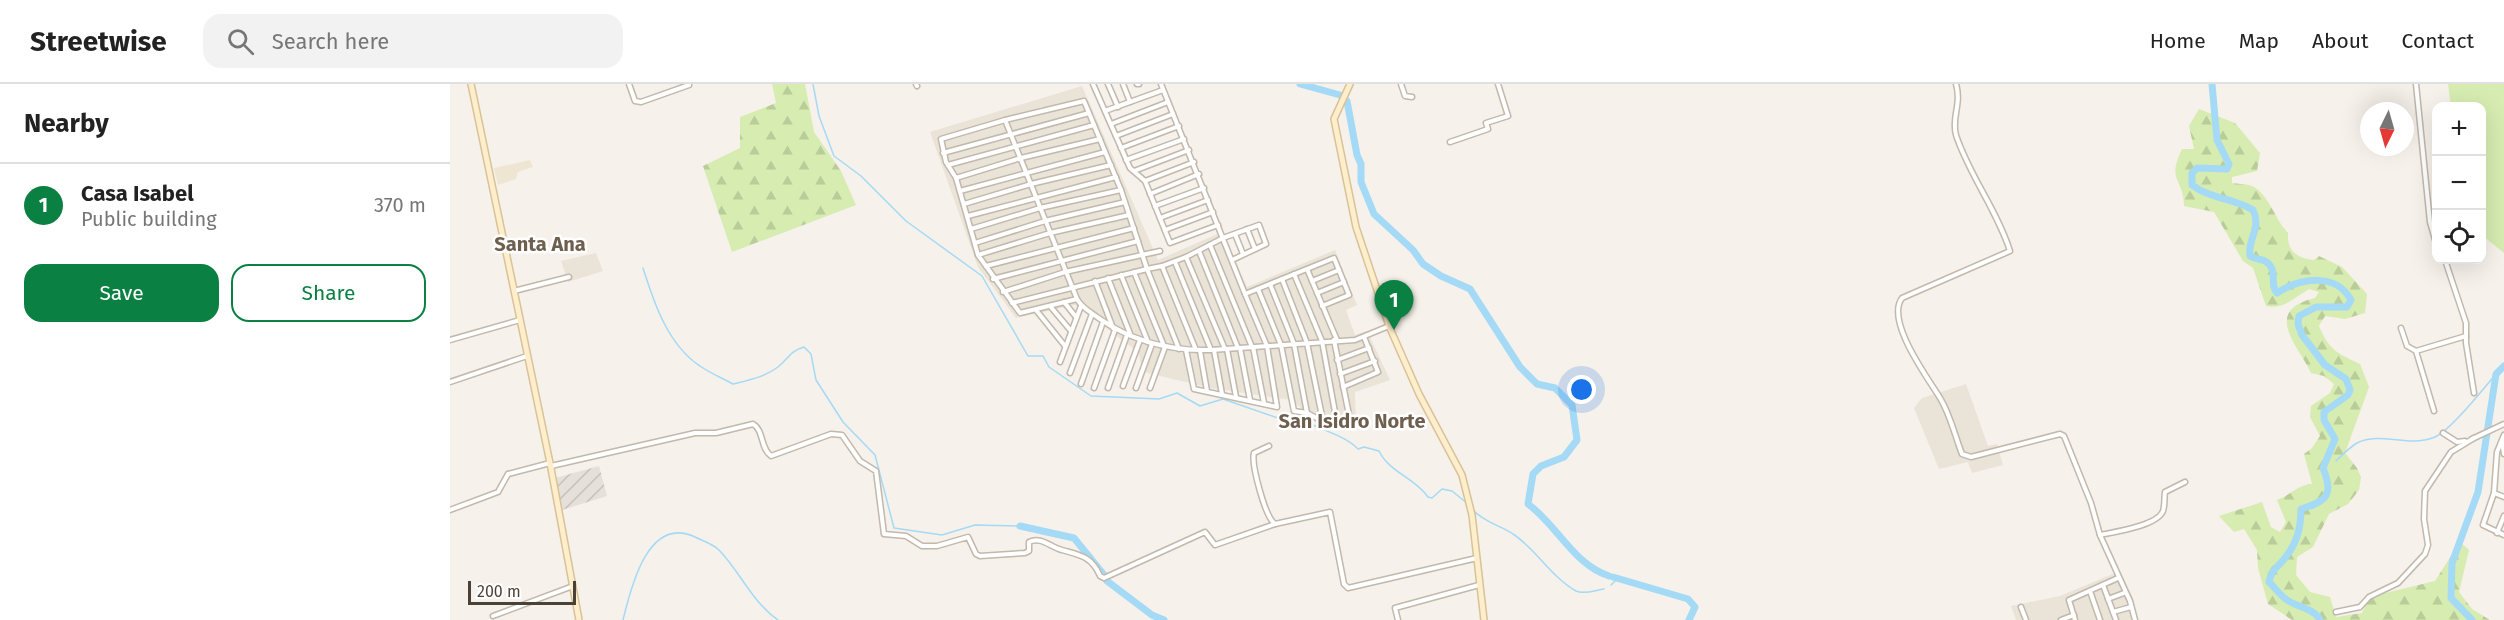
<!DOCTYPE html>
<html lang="en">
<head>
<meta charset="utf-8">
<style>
  body { margin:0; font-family:"Fira Sans",sans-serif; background:#f2f2f2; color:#222 }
  .controls { position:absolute; right:18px; top:18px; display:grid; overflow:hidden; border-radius:12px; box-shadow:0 6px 24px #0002 }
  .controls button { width:54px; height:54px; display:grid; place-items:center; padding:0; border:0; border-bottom:2px solid #e0e0e0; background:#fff; color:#222; font:30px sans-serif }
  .compass { position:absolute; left:1910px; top:18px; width:54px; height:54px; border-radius:50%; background:#fff; box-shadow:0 6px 24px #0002; rotate:185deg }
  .scale { position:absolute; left:18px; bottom:15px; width:108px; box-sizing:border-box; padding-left:6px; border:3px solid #4b4237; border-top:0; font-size:16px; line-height:21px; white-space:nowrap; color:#4b4237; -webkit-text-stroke:4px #fff; paint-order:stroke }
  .you { position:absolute; left:1132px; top:306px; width:21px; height:21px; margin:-15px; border:4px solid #fff; border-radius:50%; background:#1a73e8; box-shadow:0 0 0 9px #1a73e833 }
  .badge { display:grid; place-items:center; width:39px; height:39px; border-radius:50%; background:#0b8043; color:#fff; font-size:20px; font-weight:700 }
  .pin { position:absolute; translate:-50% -50px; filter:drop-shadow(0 2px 3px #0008) }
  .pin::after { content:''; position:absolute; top:32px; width:21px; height:18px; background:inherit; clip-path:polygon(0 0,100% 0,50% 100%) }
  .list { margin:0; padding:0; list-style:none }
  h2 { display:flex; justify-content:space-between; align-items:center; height:78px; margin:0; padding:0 24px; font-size:26px }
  h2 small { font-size:20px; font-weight:400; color:#767676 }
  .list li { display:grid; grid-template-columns:39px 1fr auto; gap:18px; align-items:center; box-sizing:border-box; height:84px; padding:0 24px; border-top:2px solid #e0e0e0 }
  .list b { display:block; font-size:22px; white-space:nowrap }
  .list p { margin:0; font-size:20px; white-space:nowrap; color:#767676 }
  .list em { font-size:20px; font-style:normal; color:#767676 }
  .actions { display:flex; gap:12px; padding:18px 24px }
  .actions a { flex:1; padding:14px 0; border:2px solid #0b8043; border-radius:18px; text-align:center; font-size:21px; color:#0b8043 }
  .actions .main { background:#0b8043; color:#fff }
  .icon { flex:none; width:33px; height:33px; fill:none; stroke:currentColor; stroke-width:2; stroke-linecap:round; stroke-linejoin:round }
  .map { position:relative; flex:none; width:2054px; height:536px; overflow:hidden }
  header { display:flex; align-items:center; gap:36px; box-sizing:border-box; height:84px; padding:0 30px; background:#fff; border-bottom:2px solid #e0e0e0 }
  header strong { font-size:28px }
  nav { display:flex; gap:33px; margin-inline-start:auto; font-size:21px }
  .search { width:420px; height:54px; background:#f2f2f2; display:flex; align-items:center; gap:15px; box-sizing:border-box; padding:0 21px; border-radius:18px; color:#767676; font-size:22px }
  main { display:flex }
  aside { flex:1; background:#fff }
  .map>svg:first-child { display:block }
  .residential { fill:#eae3d8 }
  .industrial { fill:url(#industrial-furrows) }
  .education { fill:#efe5d3 }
  .green { fill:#d6ecb1 }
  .forest { fill:url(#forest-firs) }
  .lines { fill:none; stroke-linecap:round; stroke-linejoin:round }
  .stream { stroke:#a4daf5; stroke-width:1.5 }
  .river { stroke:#a4daf5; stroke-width:7 }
  .street-casing { stroke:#c2b8ac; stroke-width:7 }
  .secondary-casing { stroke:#d8c298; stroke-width:8 }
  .street { stroke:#fff; stroke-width:4 }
  .secondary { stroke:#ffeecb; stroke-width:5 }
  .labels { text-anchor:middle; stroke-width:5; stroke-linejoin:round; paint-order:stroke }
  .quarter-label { font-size:20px; font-weight:bold; fill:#6e5f4e; stroke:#fff }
</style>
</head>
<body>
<header>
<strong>Streetwise</strong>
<div class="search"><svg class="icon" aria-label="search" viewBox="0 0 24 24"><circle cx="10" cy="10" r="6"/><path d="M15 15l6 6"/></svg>Search here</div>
<nav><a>Home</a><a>Map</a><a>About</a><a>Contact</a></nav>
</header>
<main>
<aside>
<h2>Nearby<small></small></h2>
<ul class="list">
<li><span class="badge">1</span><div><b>Casa Isabel</b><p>Public building</p></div><em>370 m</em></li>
</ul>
<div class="actions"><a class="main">Save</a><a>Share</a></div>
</aside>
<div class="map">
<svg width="2054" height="536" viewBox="0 0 2054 536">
  <defs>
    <pattern id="industrial-furrows" width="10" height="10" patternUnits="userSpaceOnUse" patternTransform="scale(1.5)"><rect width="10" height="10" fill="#e6e0db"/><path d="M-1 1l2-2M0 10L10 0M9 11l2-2" fill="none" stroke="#c7c1bd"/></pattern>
    <pattern id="forest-firs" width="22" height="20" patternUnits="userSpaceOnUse" patternTransform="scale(1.5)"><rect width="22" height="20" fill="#d6ecb1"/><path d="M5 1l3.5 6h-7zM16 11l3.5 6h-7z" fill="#b9cc99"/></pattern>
  </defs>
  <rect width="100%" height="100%" fill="#f6f1ea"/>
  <g class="residential">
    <polygon points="632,2 708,176 772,148 797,203 885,166 907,221 896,226 905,251 917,247 940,296 905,308 906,342 878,343 840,316 761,304 693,288 688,268 625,221 566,234 528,183 480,48"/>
    <polygon points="146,169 153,187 118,198 111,177"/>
    <polygon points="1516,300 1538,362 1547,360 1553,381 1522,389 1518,378 1489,385 1464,324 1472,314"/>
    <polygon points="1670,487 1683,514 1687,536 1566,536 1561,522 1610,512"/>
  </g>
  <polygon class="industrial" points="149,382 157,412 112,426 105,394"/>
  <polygon class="education" points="80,76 83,83 68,88 66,95 48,101 44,84"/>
  <polygon class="green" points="1998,0 2054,0 2054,169 2032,151 2032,22 2001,22"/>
  <g class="forest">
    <polygon points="322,0 355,0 364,48 391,87 406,121 282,168 253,82 290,64 290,33 326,19"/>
    <path d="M1749 25 1785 39 1810 69 1807 87 1782 93V99C1788 100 1796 100 1802 102 1819 110 1825 136 1838 149 1837 168 1847 174 1864 176L1869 172 1892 183 1917 210 1915 229 1895 235 1875 232 1869 242C1879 266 1887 269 1910 280L1919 303 1895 369 1907 384 1911 393 1909 406 1898 420 1879 430 1863 463 1847 473 1846 491 1860 508 1880 513 1886 533 1912 529 1919 513 1985 497 2010 458 2019 466 2009 508 2022 525 2040 536H1842L1818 520 1808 484 1807 466 1794 445 1784 448 1769 432 1812 418 1821 443 1830 448 1836 438 1827 416C1841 411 1847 401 1862 400L1854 370 1862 364 1870 352 1860 333 1861 322 1880 309 1884 300 1874 292 1861 289C1849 262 1811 227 1865 214L1869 208 1859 205C1845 213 1834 226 1816 222L1803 184 1793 177 1764 128 1734 122C1734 94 1716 98 1732 65H1744L1739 42Z"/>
  </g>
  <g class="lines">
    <g class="stream">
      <path d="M363 0 369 32 384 72 411 92 456 137 532 192 578 272H593L599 283 641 312 709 315 727 309 750 322 773 315 845 340 853 336C870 346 895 351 908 365L914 363 929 367C939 388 965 394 978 413L982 414 992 405 1002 407 1018 420"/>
      <path d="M193 184C204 219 218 261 250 282 260 289 272 294 283 300 299 296 315 293 328 283 339 274 340 267 354 263L361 270 366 296 393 338 425 371 444 444 492 451 525 441 570 442"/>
      <path d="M1886 377C1892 371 1900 363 1907 359 1931 347 1960 364 1985 353 2001 346 2033 305 2046 290"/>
      <path d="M1023 426C1035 439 1050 441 1063 450 1086 465 1101 493 1126 507 1134 511 1146 506 1154 505"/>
      <polyline points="1161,501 1169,493"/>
      <path d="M173 536C181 503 198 431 245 453 253 457 263 460 269 466 291 489 302 518 328 536"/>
    </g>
    <g class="river">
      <path d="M850 0 890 11 897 17 907 71 911 80V98L924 130 963 166 973 180 991 192 1020 205 1070 283 1087 300 1105 304 1122 321 1127 356 1114 373 1091 382 1083 390 1078 420C1107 441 1124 481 1159 492"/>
      <path d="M1762 0 1767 56 1779 80 1777 85 1747 84 1742 89V101C1760 115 1784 114 1803 126 1812 144 1797 156 1800 172 1805 175 1810 175 1815 177 1829 185 1819 201 1827 209 1850 194 1886 188 1901 216L1897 223H1866L1849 232 1848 240 1852 251 1875 281 1896 295 1900 306 1898 311 1874 328V336L1885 355 1873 384C1884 411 1877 417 1851 425 1851 444 1847 459 1835 474 1828 483 1821 486 1819 498 1825 504 1830 511 1837 516 1847 523 1865 525 1870 536"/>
      <polyline points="570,442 624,454 654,491"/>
      <polyline points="1163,493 1238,515 1245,523 1239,536"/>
      <polyline points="657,497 702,531 714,536"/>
      <polyline points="2022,536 2001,514 2002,479 2028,408 2046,290 2054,282"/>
    </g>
    <g class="street-casing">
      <g id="street">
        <polyline points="179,0 185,17 191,18 239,1"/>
        <polyline points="466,0 467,2"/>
        <polyline points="643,0 680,84 695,97 720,159 768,141"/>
        <polyline points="658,0 668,23"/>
        <polyline points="673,0 680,18"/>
        <polyline points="687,0 689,0"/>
        <polyline points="711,0 795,210"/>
        <polyline points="951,0 955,12 962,13"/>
        <path d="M1506 0C1512 20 1501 34 1506 51 1519 91 1547 126 1560 167L1452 214C1435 237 1478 294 1490 314 1500 330 1505 352 1512 370L1521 373 1610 350 1614 352 1641 419 1650 451 1680 517 1685 536"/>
        <polyline points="1966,0 1980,138 1986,159"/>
        <polyline points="655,27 713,6"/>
        <polyline points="555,36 491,55 496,78 506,94 528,171 570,229 627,215"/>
        <polyline points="661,40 718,18"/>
        <polyline points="666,52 723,30"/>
        <polyline points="1000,58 1038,45 1036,39 1058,32 1048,0"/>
        <polyline points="671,64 729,42"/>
        <polyline points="493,69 639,29"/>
        <polyline points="676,76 734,55"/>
        <polyline points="498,81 644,41"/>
        <polyline points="684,87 739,66"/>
        <polyline points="506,94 571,74 650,55"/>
        <polyline points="695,97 744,78"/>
        <polyline points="510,107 655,68"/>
        <polyline points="700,110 749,90"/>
        <polyline points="514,120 581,100 661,81"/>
        <polyline points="705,122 754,104"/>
        <polyline points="518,132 666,93"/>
        <polyline points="710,134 758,116"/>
        <polyline points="521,145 590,124 671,106"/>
        <polyline points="797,145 805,165"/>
        <polyline points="715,146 763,128"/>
        <polyline points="785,150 793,170"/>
        <polyline points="525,159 595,137 675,118"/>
        <polyline points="760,161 802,263"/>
        <polyline points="749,167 788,264"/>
        <polyline points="528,171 600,149 679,131"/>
        <polyline points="736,173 773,154 809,141 816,160 782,176"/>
        <polyline points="1995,176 2016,239 2016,259 2024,309"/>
        <polyline points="725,178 761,266"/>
        <polyline points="536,182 684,144"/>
        <polyline points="712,182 736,173 775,265"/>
        <polyline points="857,185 887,256"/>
        <polyline points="684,188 714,262"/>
        <polyline points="844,190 872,257 887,339"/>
        <polyline points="671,191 698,258"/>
        <polyline points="658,194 681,252"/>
        <polyline points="543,195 688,157"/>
        <polyline points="832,195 857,259 873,337"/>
        <polyline points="645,197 663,244"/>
        <polyline points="862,197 889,186"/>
        <polyline points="820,200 844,260 857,329"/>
        <polyline points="808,205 831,261 844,327 857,329 876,339 898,339 900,336 884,256"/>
        <polyline points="64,207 119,193"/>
        <polyline points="553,208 615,188 710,167"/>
        <polyline points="867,209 894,198"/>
        <polyline points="614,218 626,233"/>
        <polyline points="562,219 697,185 729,265"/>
        <polyline points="600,222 621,247"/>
        <polyline points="586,226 615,262"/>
        <polyline points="1951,244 1957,262 1966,267"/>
        <polyline points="0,256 70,236"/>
        <polyline points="803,263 814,319"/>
        <polyline points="790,264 800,316"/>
        <polyline points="777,265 786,313"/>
        <polyline points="736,266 744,305 827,323 817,262 795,210 884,174 899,211 872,222"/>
        <path d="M746 266 712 182 697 185 671 106 634 17 555 36 627 215C631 223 639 227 647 233 681 257 719 267 761 266L905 256 939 242"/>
        <polyline points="764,266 772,310"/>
        <polyline points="750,267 757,307"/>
        <polyline points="887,276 919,264"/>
        <polyline points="610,278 631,222"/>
        <polyline points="620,289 642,230"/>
        <polyline points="890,290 925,277"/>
        <polyline points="0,298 77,272"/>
        <polyline points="631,300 653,238"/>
        <polyline points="673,302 690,256"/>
        <polyline points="893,303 928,288 914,253"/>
        <polyline points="644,304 665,246"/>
        <polyline points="658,304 677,251"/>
        <polyline points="686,304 702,260"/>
        <polyline points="700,304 715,263"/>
        <polyline points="1984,327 1966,267 2016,252"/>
        <polyline points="1993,349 2007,358 2015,357"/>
        <polyline points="2054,351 2047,368 2044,409 2054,413"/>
        <polyline points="2022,355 2054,340"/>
        <polyline points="2052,357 2054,370"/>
        <path d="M819 362 804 369C801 380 815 433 825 440"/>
        <path d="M101 382 245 349H266L303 340C314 346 310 364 321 372L381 350 392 351 410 377 426 387 434 450 456 452 472 462H487L518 453 526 470 530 472 575 469 579 467V458C591 452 600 463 612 466 629 471 642 472 650 492L654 494 755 448 765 461 825 440 880 428 894 500 898 504 1027 474"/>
        <polyline points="2044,409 2033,441 2054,451"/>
        <polyline points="0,426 48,408 58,390 100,379"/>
        <polyline points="2047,449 2054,432"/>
        <path d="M1650 451C1664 448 1707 442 1713 427 1715 421 1714 414 1715 408L1735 398"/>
        <polyline points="1653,501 1666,536"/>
        <polyline points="1640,507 1650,536"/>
        <polyline points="1658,515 1674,509"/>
        <polyline points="1571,523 1576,536"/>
        <polyline points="1663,528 1681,523"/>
        <polyline points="1886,528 1910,523 1919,513 1948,499 1975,470 1978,461 1974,435 1975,407 2001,368 2024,354"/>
        <polyline points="43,532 123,502"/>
        <polyline points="948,536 945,524 1029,501"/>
        <polyline points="1611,536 1624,531"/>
        <polyline points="1625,536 1619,516 1668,494"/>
      </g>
    </g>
    <g class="secondary-casing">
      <g id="secondary">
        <polyline points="21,0 100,379 129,536"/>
        <polyline points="900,0 884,35 906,143 939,242 969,310 1012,391 1022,431 1034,536"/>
      </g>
    </g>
    <use href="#street" class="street"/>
    <use href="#secondary" class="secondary"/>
  </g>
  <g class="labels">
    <g class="quarter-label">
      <text x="90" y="167">Santa Ana</text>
      <text x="902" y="344">San Isidro Norte</text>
    </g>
  </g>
</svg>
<div class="controls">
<button>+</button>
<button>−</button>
<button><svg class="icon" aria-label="locate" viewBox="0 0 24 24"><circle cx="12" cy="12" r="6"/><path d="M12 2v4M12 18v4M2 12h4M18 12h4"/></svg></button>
</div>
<svg class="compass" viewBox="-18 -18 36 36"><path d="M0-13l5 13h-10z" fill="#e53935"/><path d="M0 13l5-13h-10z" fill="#767676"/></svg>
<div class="scale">200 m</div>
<div class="you"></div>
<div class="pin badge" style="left:944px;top:246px">1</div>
</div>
</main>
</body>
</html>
